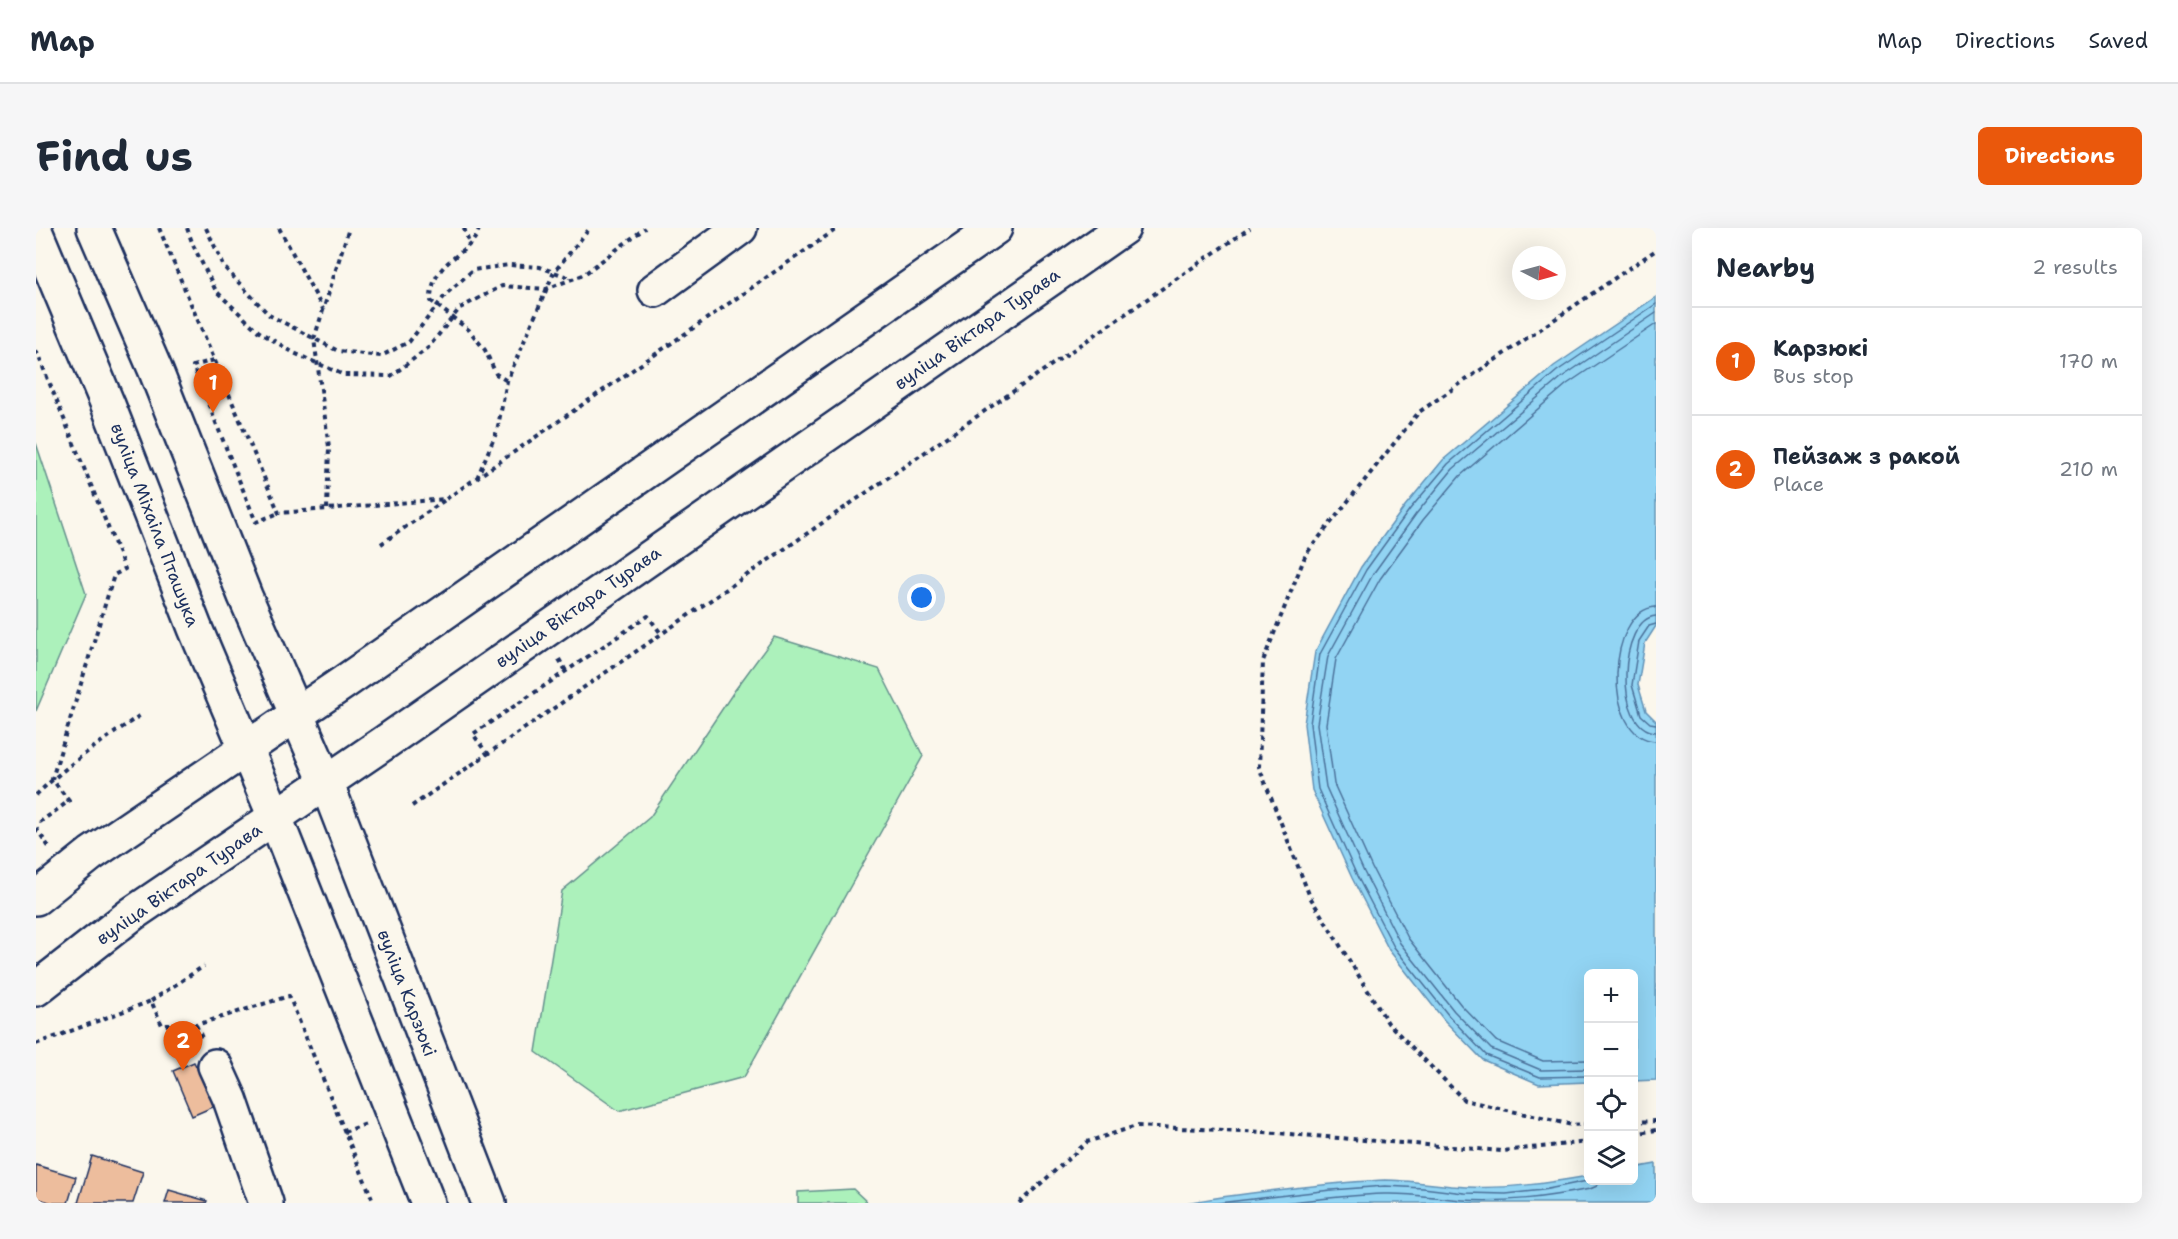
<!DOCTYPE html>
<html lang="en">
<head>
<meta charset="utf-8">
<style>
  body { margin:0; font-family:"Shantell Sans",sans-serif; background:#f6f6f7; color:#1f2937 }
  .controls { position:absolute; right:18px; bottom:18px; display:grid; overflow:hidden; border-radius:9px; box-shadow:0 6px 24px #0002 }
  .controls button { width:54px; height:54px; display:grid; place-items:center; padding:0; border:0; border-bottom:2px solid #e0e1e3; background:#fff; color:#1f2937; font:30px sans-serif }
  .compass { position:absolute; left:1476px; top:18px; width:54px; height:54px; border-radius:50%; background:#fff; box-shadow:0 6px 24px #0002; rotate:96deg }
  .you { position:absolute; left:886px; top:370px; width:21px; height:21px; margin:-15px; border:4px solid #fff; border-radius:50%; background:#1a73e8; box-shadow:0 0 0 9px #1a73e833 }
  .badge { display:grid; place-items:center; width:39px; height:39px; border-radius:50%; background:#ea580c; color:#fff; font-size:20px; font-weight:700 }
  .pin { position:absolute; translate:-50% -50px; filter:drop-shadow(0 2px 3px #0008) }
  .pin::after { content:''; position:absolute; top:32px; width:21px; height:18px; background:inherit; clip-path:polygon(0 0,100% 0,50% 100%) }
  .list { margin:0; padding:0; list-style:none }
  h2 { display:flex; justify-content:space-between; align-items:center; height:78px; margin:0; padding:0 24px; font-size:26px }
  h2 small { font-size:20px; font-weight:400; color:#747a83 }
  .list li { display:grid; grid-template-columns:39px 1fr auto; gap:18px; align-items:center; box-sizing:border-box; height:108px; padding:0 24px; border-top:2px solid #e0e1e3 }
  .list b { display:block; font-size:22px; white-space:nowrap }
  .list p { margin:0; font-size:20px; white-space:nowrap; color:#747a83 }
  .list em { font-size:20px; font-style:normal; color:#747a83 }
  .icon { flex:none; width:33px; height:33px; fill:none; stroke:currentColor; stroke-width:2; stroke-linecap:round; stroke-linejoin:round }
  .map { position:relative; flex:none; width:1620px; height:975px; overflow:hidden; border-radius:9px }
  header { display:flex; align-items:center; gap:36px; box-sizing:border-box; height:84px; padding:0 30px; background:#fff; border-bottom:2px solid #e0e1e3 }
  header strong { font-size:28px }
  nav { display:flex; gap:33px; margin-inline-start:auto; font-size:21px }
  .intro { display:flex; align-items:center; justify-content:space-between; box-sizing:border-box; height:144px; padding:0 36px }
  h1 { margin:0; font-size:42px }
  .button { padding:15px 27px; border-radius:9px; background:#ea580c; color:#fff; font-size:21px; font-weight:700 }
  main { display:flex; gap:36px; padding:0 36px }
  aside { flex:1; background:#fff; border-radius:9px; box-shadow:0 6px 24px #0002 }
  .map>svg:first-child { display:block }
  .green { fill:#acf1bb; stroke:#64908c; stroke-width:1.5 }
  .water { fill:#92d4f3; stroke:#6292b7; stroke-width:1.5 }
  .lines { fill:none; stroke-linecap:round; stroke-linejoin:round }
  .shore { stroke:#4b719a; stroke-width:1.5 }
  .building { fill:#edbd9d; stroke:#1b2f5e; stroke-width:1.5 }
  .minor-casing { stroke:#1b2f5e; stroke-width:38 }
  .major-casing { stroke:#1b2f5e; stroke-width:38 }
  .path { stroke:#1b2f5e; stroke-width:4; stroke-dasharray:4.5 4.5; stroke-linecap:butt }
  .minor { stroke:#fbf7ec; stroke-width:33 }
  .major { stroke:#fbf7ec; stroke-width:33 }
  .labels { text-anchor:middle; stroke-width:4.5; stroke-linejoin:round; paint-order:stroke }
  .street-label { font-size:18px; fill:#1b2f5e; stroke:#fbf7ec }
</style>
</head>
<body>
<header>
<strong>Map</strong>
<nav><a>Map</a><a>Directions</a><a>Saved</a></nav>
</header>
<div class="intro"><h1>Find us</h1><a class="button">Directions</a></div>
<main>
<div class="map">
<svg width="1620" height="975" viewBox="0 0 1620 975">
  <rect width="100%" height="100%" fill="#fbf7ec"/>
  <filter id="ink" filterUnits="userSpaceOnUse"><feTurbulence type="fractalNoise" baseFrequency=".0167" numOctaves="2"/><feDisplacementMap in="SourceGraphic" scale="12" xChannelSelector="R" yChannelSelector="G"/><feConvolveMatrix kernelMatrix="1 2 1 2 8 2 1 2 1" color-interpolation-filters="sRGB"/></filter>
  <g filter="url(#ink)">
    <g class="green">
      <polygon points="0,215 50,366 0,483"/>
      <polygon points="738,409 843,441 887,528 708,849 583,883 500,824 526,663 614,589 699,462"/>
      <polygon points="817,961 832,975 762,975 762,964"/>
    </g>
    <g class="water">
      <polygon points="1620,69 1620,398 1609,415 1602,457 1610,483 1620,493 1620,852 1598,853 1598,746 1552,746 1552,854 1503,856 1447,832 1408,792 1353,722 1316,650 1276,562 1268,496 1279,424 1325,339 1369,278 1407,232 1518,138"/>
      <path d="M1620 936V975H1150C1186 968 1222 964 1258 960 1288 957 1319 953 1349 952 1376 952 1403 958 1431 959 1472 961 1512 955 1552 948V952H1598V940Z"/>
    </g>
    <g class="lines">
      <g class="shore">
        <path d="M1620 379C1571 381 1565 511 1620 513"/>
        <path d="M1620 388C1583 390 1577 502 1620 504"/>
        <polyline points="1620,396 1613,398 1603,413 1596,457 1605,487 1614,495 1620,496"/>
        <polyline points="1552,832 1507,833 1460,813 1425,777 1372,710 1336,640 1298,556 1290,496 1300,431 1344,351 1387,292 1424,248 1531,156 1620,96"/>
        <polyline points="1552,841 1505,842 1455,821 1418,783 1364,715 1328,644 1290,559 1281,496 1292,428 1337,346 1380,286 1417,241 1526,149 1620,85"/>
        <polyline points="1552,848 1504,849 1450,827 1413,788 1358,719 1321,648 1282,561 1274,496 1284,426 1330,342 1374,281 1412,236 1521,143 1620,76"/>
        <polyline points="1182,975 1295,962 1349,958 1387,960 1428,965 1470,966 1507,962 1556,952"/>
        <path d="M1247 975C1281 971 1315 967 1348 966 1375 965 1400 970 1426 972 1470 975 1512 969 1554 961L1561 958 1565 952"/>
      </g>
    </g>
    <g class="building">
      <polygon points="158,834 179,878 156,888 137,843"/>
      <polygon points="56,928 107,944 97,975 42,975"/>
      <polygon points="0,937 40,949 32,975 16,975 0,970"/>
      <polygon points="133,962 171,973 170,975 129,975"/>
    </g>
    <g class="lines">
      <g class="minor-casing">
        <g id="minor">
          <polyline points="58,0 119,141 209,368 290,554 453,975"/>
          <polyline points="0,5 72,177 159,400 239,589 392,975"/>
          <polyline points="619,62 704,0"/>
          <polyline points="179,838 194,871 230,975"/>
        </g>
      </g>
      <g class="major-casing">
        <g id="major">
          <polyline points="0,670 55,626 307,455 959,0"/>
          <polyline points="0,761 96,686 348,515 1087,0"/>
        </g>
      </g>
      <g class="path">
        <polyline points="123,0 243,285 410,271 802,0"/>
        <polyline points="151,0 157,17 180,63 222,103 258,125 308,147 355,148 392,120 424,80 466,58 510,61 547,47 609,0"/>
        <polyline points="170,0 189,40 233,87 302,123 345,128 373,114 411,65 437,42 473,37 504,39 537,51"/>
        <polyline points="243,0 287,81"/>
        <polyline points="428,0 433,15"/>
        <path d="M443 0C438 27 394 30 395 73L433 102 449 122 460 146 471 153"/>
        <polyline points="0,122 89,341 78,347 16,551 33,573 0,597"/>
        <polyline points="178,132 157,138 220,294 243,285"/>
        <polyline points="441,250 461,203 471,153 518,44 554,0"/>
        <polyline points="291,281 293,219 278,111 313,0"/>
        <polyline points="345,316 409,272"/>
        <polyline points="523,431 530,443"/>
        <polyline points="452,527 437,506 612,388 626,407"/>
        <path d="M0 567C32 536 69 511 106 486"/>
        <polyline points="376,578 1214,0"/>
        <polyline points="0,600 13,619"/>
        <polyline points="115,773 168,738"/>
        <polyline points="160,797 167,812"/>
        <polyline points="0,816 115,773 126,797 160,797 253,768 338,975"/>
        <polyline points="1598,894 1620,893"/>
        <polyline points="1552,896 1536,897 1428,872 1352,795 1274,669 1223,539 1227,433 1270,326 1383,184 1620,22"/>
        <polyline points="308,904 330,896"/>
        <polyline points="1598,906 1620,902"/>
        <polyline points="983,975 1051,914 1100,898 1228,904 1466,923 1552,914"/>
      </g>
      <use href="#minor" class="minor"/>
      <use href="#major" class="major"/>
    </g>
  </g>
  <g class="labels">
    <g class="street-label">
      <text transform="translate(941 101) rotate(-35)" y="6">вуліца Віктара Турава</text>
      <text transform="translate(119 297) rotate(69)" y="6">вуліца Міхаіла Пташука</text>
      <text transform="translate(542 379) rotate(-35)" y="6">вуліца Віктара Турава</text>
      <text transform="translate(143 656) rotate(-35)" y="6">вуліца Віктара Турава</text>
      <text transform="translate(371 765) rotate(69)" y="6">вуліца Карзюкі</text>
    </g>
  </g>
</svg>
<div class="controls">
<button>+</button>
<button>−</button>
<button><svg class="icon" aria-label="locate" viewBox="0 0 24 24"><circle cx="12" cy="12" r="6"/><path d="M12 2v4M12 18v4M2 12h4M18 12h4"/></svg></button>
<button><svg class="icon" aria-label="layers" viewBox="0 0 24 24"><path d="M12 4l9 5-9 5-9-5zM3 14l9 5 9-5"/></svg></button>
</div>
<svg class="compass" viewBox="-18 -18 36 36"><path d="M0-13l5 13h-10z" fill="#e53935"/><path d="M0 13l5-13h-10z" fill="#747a83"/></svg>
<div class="you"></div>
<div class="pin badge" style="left:177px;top:185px">1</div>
<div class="pin badge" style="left:147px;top:843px">2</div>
</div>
<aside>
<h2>Nearby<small>2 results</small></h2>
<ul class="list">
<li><span class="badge">1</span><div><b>Карзюкі</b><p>Bus stop</p></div><em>170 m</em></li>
<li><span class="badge">2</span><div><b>Пейзаж з ракой</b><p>Place</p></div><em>210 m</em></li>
</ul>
</aside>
</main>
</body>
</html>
